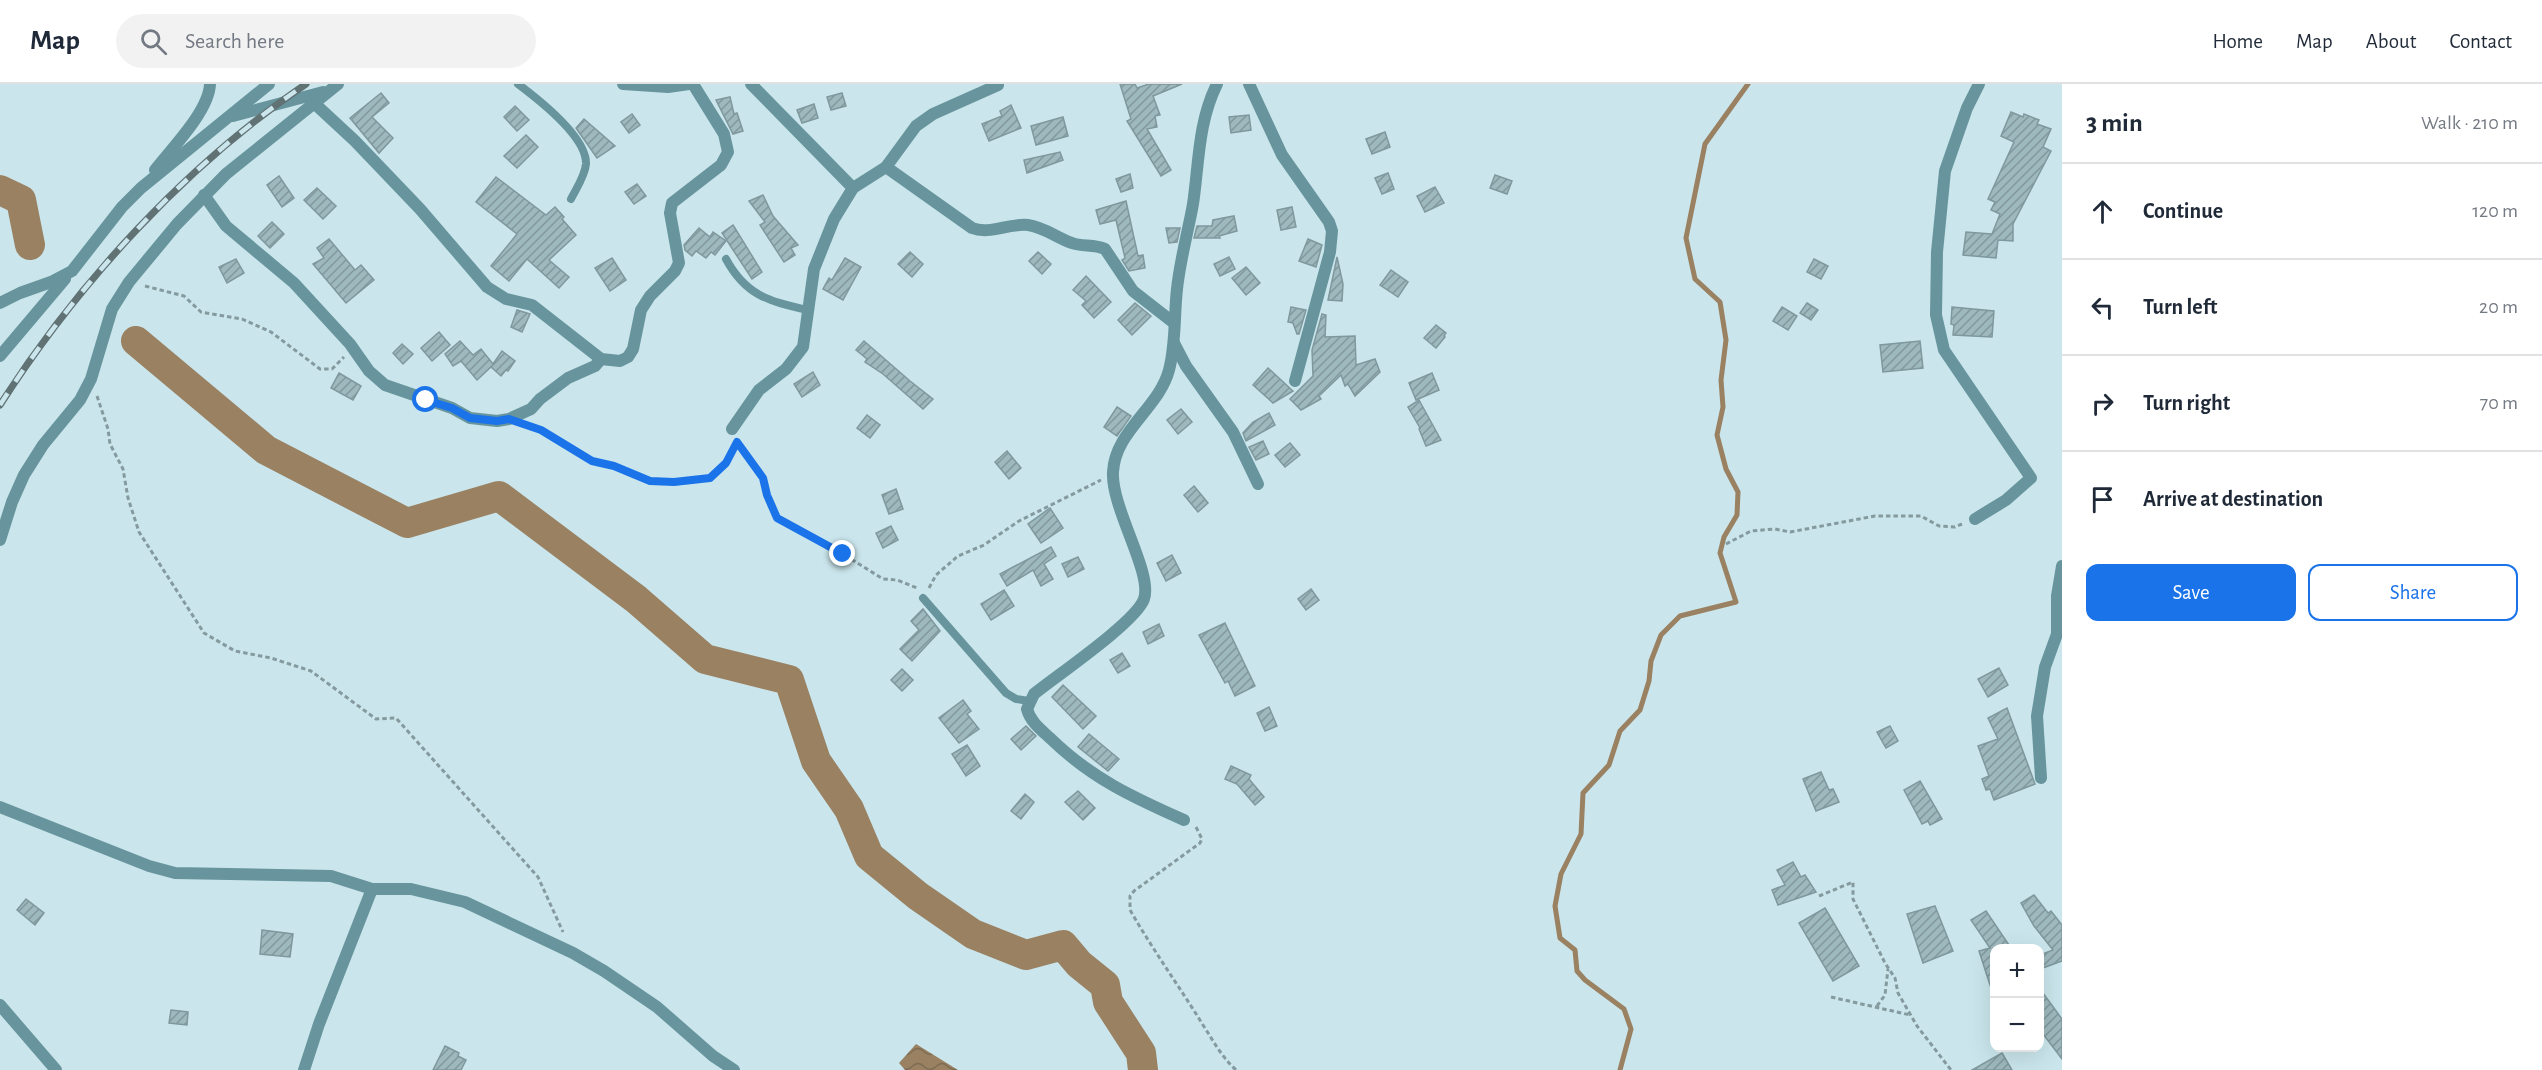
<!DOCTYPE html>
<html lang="en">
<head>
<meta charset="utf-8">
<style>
  body { margin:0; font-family:"Alegreya Sans",sans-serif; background:#f2f2f3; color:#1f2937 }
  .controls { position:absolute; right:18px; bottom:18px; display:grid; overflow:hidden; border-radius:12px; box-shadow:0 6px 24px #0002 }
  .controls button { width:54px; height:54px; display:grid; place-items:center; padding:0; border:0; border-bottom:2px solid #e0e1e3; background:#fff; color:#1f2937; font:30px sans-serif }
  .stop { position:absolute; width:18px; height:18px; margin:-14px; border:4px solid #1a73e8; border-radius:50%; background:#fff }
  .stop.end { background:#1a73e8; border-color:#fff; box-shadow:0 2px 6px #0008 }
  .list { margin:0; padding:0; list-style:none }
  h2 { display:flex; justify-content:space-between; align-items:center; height:78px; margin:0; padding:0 24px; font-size:26px }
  h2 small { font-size:20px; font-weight:400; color:#747a83 }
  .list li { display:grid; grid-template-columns:39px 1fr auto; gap:18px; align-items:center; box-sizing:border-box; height:96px; padding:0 24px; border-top:2px solid #e0e1e3 }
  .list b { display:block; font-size:22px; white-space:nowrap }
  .list em { font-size:20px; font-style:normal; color:#747a83 }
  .actions { display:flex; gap:12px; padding:18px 24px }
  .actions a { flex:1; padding:14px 0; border:2px solid #1a73e8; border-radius:12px; text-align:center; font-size:21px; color:#1a73e8 }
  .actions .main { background:#1a73e8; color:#fff }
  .icon { flex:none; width:33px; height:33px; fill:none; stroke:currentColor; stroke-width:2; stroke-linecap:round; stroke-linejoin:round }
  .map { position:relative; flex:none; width:2062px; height:986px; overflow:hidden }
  header { display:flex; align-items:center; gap:36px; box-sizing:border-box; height:84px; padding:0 30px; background:#fff; border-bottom:2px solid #e0e1e3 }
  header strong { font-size:28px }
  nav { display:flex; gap:33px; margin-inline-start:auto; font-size:21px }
  .search { width:420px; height:54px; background:#f2f2f3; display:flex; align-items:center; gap:15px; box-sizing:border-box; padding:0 21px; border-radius:33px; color:#747a83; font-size:22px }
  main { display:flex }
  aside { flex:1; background:#fff }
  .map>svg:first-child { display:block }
  .water { fill:url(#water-waves) }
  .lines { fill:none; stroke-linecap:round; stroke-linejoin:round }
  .stream { stroke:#998162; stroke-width:5 }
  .river { stroke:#998162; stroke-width:30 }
  .building { fill:url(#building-hatch); stroke:#7e989d; stroke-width:1.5 }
  .path { stroke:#859a9e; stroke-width:3; stroke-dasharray:4.5 3; stroke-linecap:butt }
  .lane { stroke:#68959d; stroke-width:8 }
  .street { stroke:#68959d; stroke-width:12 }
  .rail-casing { stroke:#617275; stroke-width:7 }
  .rail { stroke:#cae6ec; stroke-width:4.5; stroke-dasharray:14; stroke-linecap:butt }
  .route { stroke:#1a73e8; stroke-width:8 }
</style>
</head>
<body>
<header>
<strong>Map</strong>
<div class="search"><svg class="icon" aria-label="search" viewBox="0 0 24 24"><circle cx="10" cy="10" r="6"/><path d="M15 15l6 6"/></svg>Search here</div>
<nav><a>Home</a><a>Map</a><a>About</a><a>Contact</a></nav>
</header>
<main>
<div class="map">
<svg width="2062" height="986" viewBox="0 0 2062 986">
  <defs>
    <pattern id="water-waves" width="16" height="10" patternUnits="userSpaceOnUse" patternTransform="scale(1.5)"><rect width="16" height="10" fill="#998162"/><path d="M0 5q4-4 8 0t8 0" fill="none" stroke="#7d6b52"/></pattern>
    <pattern id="building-hatch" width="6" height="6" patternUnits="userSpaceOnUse" patternTransform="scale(1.5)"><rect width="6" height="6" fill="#9eb9be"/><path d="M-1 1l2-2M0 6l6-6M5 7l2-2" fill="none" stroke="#81989c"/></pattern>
  </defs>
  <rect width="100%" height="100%" fill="#cae6ec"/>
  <polygon class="water" points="916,960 958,986 905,986 899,979"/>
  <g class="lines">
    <polyline class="stream" points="1620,986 1631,945 1624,925 1585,896 1577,887 1575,866 1560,854 1555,822 1561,790 1581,750 1583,709 1609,681 1620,647 1640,626 1649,597 1651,577 1661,551 1680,532 1736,518 1720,469 1724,453 1737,431 1738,408 1726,385 1717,351 1723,323 1721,296 1726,256 1720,218 1695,195 1686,154 1705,60 1748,0"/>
    <g class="river">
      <polyline points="0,106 21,116 30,161"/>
      <polyline points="136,257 266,366 407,439 499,412 636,515 705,575 789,596 816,677 849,725 869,772 918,812 973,850 1026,871 1063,861 1079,880 1105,901 1108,918 1141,969 1143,986"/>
    </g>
  </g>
  <g class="building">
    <polygon points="1120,0 1135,0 1137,4 1149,0 1182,0 1153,12 1160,31 1155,32 1157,43 1147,45 1171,86 1161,92 1127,37 1131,35"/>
    <polygon points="381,9 389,19 372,33 393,54 379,69 350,34"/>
    <polygon points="842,9 846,22 831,26 827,13"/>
    <polygon points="730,13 734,30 737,29 743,47 733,50 716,16"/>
    <polygon points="814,20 818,34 802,39 797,26"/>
    <polygon points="1011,21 1021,44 989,57 982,40 1002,32 1000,27"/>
    <polygon points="515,22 529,36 517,47 504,33"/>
    <polygon points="2011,28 2023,33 2024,30 2039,36 2037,40 2051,45 2043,63 2051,67 2013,140 2013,157 1998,156 1996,174 1963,171 1966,148 1992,150 2000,130 1991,126 1995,118 1988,115 2014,58 2001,52"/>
    <polygon points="632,30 640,41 629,49 621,38"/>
    <polygon points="1249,31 1251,46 1231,49 1229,33"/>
    <polygon points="1063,33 1068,52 1036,61 1031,42"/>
    <polygon points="584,35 615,62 597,74 576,44"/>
    <polygon points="1385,48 1390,63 1372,70 1366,55"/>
    <polygon points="526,51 538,63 517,84 504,72"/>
    <polygon points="1060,68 1063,76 1027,89 1024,76"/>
    <polygon points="1388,89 1394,105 1382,110 1375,94"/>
    <polygon points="1130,90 1133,104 1121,108 1116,95"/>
    <polygon points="1495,91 1512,97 1507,110 1490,104"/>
    <polygon points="279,92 294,114 282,123 267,101"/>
    <polygon points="496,93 546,131 555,123 564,133 562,135 576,151 549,176 569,193 559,204 527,175 509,197 491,182 517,150 476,118"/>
    <polygon points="637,100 646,112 634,120 625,108"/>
    <polygon points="1435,103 1444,119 1425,128 1417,112"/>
    <polygon points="317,104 336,122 323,135 304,116"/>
    <polygon points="763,111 773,132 798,161 791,164 795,171 784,178 760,141 765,138 749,117"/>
    <polygon points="1126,117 1138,172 1143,171 1145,184 1129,187 1122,176 1125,174 1116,136 1100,140 1096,126"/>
    <polygon points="1292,123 1296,143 1281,146 1277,126"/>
    <polygon points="1234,132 1237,147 1219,152 1220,154 1194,154 1197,142 1212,142 1213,136"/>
    <polygon points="272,138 284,150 270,164 258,152"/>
    <polygon points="733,141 762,188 752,195 722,149"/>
    <polygon points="699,144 710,153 713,148 726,157 715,171 711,168 706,174 696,167 692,172 685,166 684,161"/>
    <polygon points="1166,144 1180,144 1177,158 1169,159"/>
    <polygon points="329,155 355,186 361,181 374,196 346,219 313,180 324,174 317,164"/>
    <polygon points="1308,155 1322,161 1316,183 1299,177"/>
    <polygon points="910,168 923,180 912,193 898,180"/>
    <polygon points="1038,168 1051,180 1042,190 1029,177"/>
    <polygon points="1229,173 1235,185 1220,192 1214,180"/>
    <polygon points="1337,173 1343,200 1342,217 1328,216"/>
    <polygon points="612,174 626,196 610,207 595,184"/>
    <polygon points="845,174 861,183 843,216 823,205 829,194 832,196"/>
    <polygon points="236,175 244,189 227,199 219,183"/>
    <polygon points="1814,175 1828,182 1821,195 1807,188"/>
    <polygon points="1246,183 1260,199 1246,211 1232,194"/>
    <polygon points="1391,186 1408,198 1398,213 1380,201"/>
    <polygon points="1086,192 1111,218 1094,234 1082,221 1086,217 1073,206"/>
    <polygon points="1135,219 1151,232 1132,251 1118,236"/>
    <polygon points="1807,219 1818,226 1811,236 1800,229"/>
    <polygon points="1291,223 1306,226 1299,250 1297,250 1293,239 1288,238"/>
    <polygon points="1782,223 1797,232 1788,246 1773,237"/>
    <polygon points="1952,223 1994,227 1992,253 1953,251 1954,241 1951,240"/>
    <polygon points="517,226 530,230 522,248 511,243"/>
    <polygon points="1322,230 1326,231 1325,253 1355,252 1356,281 1375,275 1380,288 1355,312 1348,300 1345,302 1341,291 1319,312 1321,315 1301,326 1290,315 1313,292 1312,266"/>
    <polygon points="1436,241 1446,249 1444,252 1445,253 1436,264 1424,254"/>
    <polygon points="439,248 450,261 432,277 421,264"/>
    <polygon points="460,257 473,271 481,265 493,280 502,267 515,277 508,287 506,286 501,292 491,283 477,296 461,277 453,282 445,270"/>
    <polygon points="864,257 910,297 933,315 923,325 883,290 865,278 867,275 856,266"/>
    <polygon points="1920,257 1923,284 1883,288 1880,261"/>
    <polygon points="402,260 413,270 403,280 393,269"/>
    <polygon points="1268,284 1293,307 1273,319 1253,301"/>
    <polygon points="813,288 820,301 802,313 794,300"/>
    <polygon points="339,289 361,302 353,316 331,304"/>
    <polygon points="1432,289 1439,306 1416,316 1409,299"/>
    <polygon points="1419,316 1441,356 1426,362 1419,345 1420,344 1408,323"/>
    <polygon points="1117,323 1131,332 1117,352 1104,343"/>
    <polygon points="1181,325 1192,338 1178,350 1167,336"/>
    <polygon points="1269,329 1275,341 1246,357 1243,349 1253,338"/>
    <polygon points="867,331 880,341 870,354 857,344"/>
    <polygon points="1263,357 1269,370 1256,376 1249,363"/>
    <polygon points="1290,359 1300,371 1285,383 1275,371"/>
    <polygon points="1007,367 1021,384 1009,395 995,378"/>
    <polygon points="1194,402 1208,419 1198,428 1184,411"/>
    <polygon points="896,405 903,425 889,430 882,411"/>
    <polygon points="1050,424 1063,444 1041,459 1028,440"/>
    <polygon points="891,442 898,456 883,464 876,449"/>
    <polygon points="1051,463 1056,472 1044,480 1053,495 1041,502 1033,486 1007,502 1000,490"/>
    <polygon points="1172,471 1181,489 1166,497 1157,479"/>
    <polygon points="1078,473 1084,485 1068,493 1062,480"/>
    <polygon points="1311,505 1319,516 1306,526 1298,515"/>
    <polygon points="1004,506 1014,522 991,536 981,520"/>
    <polygon points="923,525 940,547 912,577 900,565 919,546 911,537"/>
    <polygon points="1225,539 1255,602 1235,612 1228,597 1225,599 1199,551"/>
    <polygon points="1159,540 1164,552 1148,560 1143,548"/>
    <polygon points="1122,569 1130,582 1118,589 1110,576"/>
    <polygon points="1999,584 2008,601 1988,613 1978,595"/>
    <polygon points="902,585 913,596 902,607 891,596"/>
    <polygon points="1063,601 1096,632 1083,645 1052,613"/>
    <polygon points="963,616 971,627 967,630 979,645 959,659 939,634"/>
    <polygon points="1269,623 1277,642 1265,647 1257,629"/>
    <polygon points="2007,624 2035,700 1994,716 1990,705 1986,706 1982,695 1989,692 1978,662 1998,655 1988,634"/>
    <polygon points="1026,642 1036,652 1021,666 1011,655"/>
    <polygon points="1890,642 1898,657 1886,664 1877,648"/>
    <polygon points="1089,650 1119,675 1108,687 1078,663"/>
    <polygon points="967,661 980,682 966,692 952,670"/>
    <polygon points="1231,682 1251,691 1249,695 1264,713 1255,721 1237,700 1225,695"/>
    <polygon points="1821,688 1829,706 1833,705 1839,718 1816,727 1803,695"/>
    <polygon points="1920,697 1942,735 1930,741 1928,737 1922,740 1904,706"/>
    <polygon points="1078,707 1095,724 1083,736 1065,718"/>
    <polygon points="1025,710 1034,718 1021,735 1011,727"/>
    <polygon points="1793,778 1801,793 1805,791 1816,808 1778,821 1772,806 1785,801 1777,786"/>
    <polygon points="2034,811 2048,829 2051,827 2062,841 2062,877 2043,884 2040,871 2053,866 2034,842 2021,819"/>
    <polygon points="26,815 44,829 35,841 17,826"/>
    <polygon points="1935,822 1953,867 1923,879 1907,830"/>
    <polygon points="1825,824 1859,882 1833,897 1799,839"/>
    <polygon points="1986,827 2011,864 1995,864 1995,906 1992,907 1979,867 1990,864 1971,836"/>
    <polygon points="262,846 293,850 290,873 260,870"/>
    <polygon points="2040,905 2062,935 2062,975 2040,946"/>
    <polygon points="171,926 188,928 187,941 169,939"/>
    <polygon points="445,962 459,969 458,972 466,976 461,986 433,986"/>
    <polygon points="2002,969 2012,986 1972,986"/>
  </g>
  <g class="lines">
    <g class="path">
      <polyline points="145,202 184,212 201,228 242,235 271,248 320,285 332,285 344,273"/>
      <polyline points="97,312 108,345 110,360 123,385 128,414 139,448 204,549 235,567 271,574 311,587 376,635 396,634 538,793 563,848"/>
      <polyline points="527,341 541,346 592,377 614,382 650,397 674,398 710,394 726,379 737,358"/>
      <polyline points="737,358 763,394 767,411 780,438 843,470 883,495 897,496 917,504"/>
      <polyline points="1726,460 1751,447 1775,445 1790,448 1875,432 1921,432 1939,442 1955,443 1962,440"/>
      <polyline points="929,504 936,491 958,472 984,461 1019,437 1101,396"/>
      <path d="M1196 743 1202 755 1200 759 1134 807 1130 812V826C1153 866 1179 902 1203 941 1214 958 1221 972 1236 986"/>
      <polyline points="1819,812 1853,798 1853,815 1885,879 1895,894 1898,909 1917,942 1951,986"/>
      <polyline points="1831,913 1910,931"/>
      <polyline points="1877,922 1885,911 1888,885"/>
    </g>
    <g class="lane">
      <path d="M518 0C538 15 587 53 586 80 585 92 576 105 571 115"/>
      <path d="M726 175C746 212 769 217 807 226"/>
      <polyline points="923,514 1006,609 1016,615 1029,617"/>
    </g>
    <g class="street">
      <polyline points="623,0 668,3 689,0"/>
      <polyline points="751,0 853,104"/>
      <polyline points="1249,0 1282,71 1329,138 1332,147 1330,168 1295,297"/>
      <polyline points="314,19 355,57 420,125 487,203 506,215 532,221 601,275 620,277 628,273 633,265 641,226 650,212 675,187 679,179 670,129 672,119 721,81 728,68 724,50 693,0"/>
      <polyline points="233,32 323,8"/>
      <path d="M886 83 972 144C990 151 1008 139 1028 141 1044 143 1057 154 1072 159 1082 163 1094 160 1105 165L1133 207 1174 239"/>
      <path d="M155 86C172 64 209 27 210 0"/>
      <polyline points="204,111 226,142 294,199 350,260 369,287 385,301 452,324 470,334 497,337 509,335 531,325 540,315 568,294 595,282 601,275"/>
      <polyline points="0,219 20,209 51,198 72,187 122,123 141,104 269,0"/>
      <polyline points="1174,259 1186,282 1233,348 1258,400"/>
      <polyline points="0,272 65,195"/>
      <polyline points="732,345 759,306 786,285 803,263 814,185 834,135 853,104 886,83 916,42 933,30 998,1"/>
      <polyline points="1975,435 2006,416 2031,394 1944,266 1936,231 1937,168 1945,87 1967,24 1979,0"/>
      <polyline points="0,456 12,418 24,391 43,361 80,316 91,295 112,225 129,198 177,140 226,90 338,0"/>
      <polyline points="2041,694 2037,632 2045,583 2057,550 2057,512 2062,482"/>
      <polyline points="0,723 149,782 175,789 331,792 372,805 411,805 465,818 573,869 604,887 657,923 713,972 734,986"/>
      <path d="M1184 736C1132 713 1091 694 1050 654 1040 645 1030 637 1027 625L1034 610C1056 592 1136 538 1144 515 1153 489 1111 424 1113 388 1115 347 1159 324 1169 286 1176 260 1174 231 1177 205 1180 176 1188 148 1193 120 1199 79 1198 38 1217 0"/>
      <polyline points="0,921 56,986"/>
      <polyline points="304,986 319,940 372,805"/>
    </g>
    <g class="rail-casing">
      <path id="rail" d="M0 321C78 199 186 81 306 0"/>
    </g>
    <use href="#rail" class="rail"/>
  </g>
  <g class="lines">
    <polyline class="route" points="426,316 452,324 470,334 497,337 509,335 541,346 592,377 614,382 650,397 674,398 710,394 726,379 737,358 763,394 767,411 777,434 843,470"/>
  </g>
</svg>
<div class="controls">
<button>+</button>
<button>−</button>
</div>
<div class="stop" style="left:426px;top:316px"></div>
<div class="stop end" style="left:843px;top:470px"></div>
</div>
<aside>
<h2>3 min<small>Walk · 210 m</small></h2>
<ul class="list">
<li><svg class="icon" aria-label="ahead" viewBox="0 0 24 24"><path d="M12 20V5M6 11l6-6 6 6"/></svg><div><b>Continue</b></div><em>120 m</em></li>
<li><svg class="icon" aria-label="left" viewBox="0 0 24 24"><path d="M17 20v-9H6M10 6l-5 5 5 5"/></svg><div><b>Turn left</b></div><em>20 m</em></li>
<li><svg class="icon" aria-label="right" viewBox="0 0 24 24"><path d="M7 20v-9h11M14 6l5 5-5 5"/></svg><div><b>Turn right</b></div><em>70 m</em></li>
<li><svg class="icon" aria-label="arrive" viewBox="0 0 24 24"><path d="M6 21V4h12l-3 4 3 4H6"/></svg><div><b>Arrive at destination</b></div></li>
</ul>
<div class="actions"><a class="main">Save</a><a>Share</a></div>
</aside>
</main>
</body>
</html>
